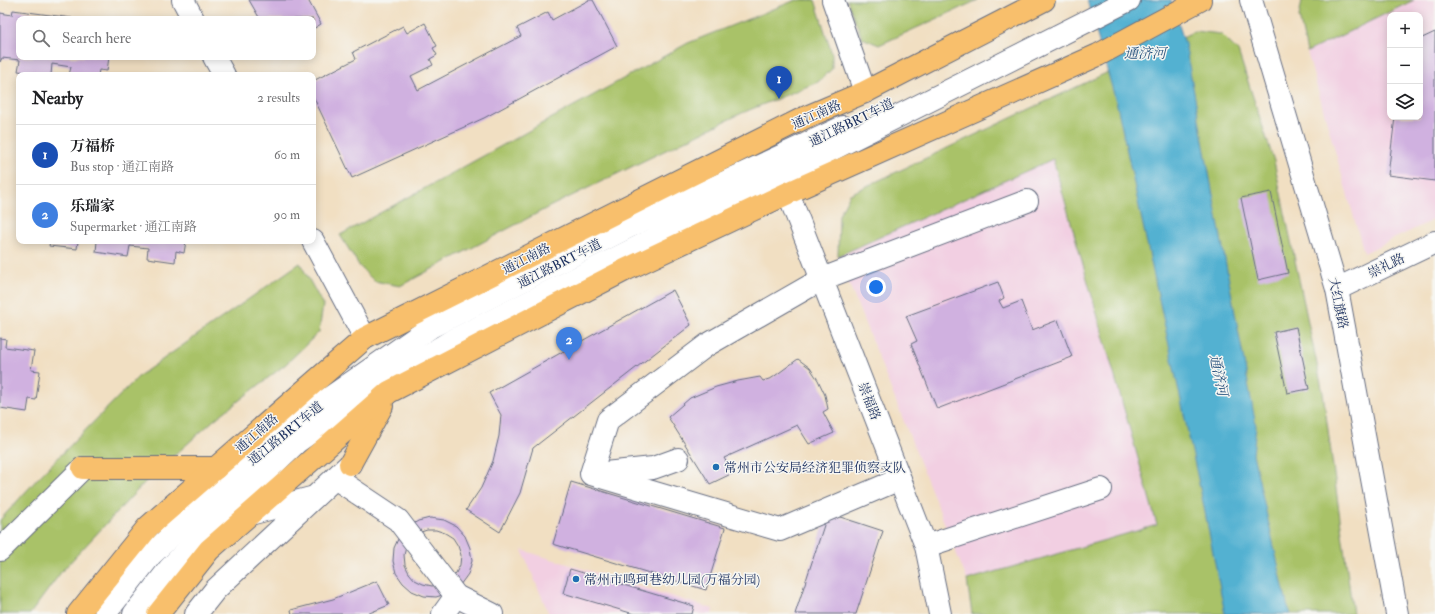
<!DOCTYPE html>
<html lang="en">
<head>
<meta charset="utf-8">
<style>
  body { margin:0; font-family:"IM FELL Double Pica","Noto Serif SC",serif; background:#f6f6f6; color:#202124 }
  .controls { position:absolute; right:12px; top:12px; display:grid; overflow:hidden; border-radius:8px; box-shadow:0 2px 10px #0003 }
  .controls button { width:36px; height:36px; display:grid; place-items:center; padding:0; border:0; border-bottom:1px solid #e0e0e0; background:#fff; color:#202124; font:20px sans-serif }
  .you { position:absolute; left:876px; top:287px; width:14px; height:14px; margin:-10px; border:3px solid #fff; border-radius:50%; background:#1a73e8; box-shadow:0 0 0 6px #1a73e833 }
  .badge { display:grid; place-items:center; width:26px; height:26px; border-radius:50%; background:#0f766e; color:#fff; font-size:13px; font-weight:700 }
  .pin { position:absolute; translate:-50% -33px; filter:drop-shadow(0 1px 2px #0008) }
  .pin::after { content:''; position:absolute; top:21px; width:14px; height:12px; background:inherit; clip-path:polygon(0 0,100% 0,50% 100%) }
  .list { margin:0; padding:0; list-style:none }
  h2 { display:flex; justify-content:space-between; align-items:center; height:52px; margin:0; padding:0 16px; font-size:17px }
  h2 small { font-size:13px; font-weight:400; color:#757577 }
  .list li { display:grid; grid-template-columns:26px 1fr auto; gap:12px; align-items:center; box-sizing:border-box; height:60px; padding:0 16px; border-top:1px solid #e0e0e0 }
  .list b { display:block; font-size:15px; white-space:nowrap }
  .list p { margin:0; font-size:13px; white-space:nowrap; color:#757577 }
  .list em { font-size:13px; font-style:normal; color:#757577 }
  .icon { flex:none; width:22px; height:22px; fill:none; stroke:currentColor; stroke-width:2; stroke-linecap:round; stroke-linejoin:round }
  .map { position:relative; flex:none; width:1435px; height:614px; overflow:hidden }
  .search { position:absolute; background:#fff; box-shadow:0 2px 10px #0003; left:16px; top:16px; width:300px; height:44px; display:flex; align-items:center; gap:10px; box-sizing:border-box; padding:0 14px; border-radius:8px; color:#757577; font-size:15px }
  .panel { position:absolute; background:#fff; box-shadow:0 2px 10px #0003; left:16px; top:72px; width:300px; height:172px; border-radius:8px }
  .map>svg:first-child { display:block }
  .built { fill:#f2cfe2; fill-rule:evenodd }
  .green { fill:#a9c268; stroke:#627863 }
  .water { fill:#53b1d1; stroke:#377098 }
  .building { fill:#d0b1e0; fill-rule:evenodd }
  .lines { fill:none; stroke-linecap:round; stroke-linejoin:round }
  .minor-casing { stroke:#666d81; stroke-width:24 }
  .major-casing { stroke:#666d81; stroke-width:24 }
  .minor { stroke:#fff; stroke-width:22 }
  .major { stroke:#f8bf6c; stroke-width:22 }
  .poi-dot { fill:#1f6fb2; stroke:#f6f6f2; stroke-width:1.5 }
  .labels { text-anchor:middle; stroke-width:3; stroke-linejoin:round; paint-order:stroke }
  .street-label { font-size:13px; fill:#1b2f5e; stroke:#f6f6f2 }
  .poi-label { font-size:13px; fill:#1b2f5e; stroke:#f6f6f2; text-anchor:start }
  .water-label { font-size:14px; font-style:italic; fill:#2c5680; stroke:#f6f6f2 }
</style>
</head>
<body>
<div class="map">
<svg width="1435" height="614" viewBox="0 0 1435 614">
  <rect width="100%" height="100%" fill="#f6f6f2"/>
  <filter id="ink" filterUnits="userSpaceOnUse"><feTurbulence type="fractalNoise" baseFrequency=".025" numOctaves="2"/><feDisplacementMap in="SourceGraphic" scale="8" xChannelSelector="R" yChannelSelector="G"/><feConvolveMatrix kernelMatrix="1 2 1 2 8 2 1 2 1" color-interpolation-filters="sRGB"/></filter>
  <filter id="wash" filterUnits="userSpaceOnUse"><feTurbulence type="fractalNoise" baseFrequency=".012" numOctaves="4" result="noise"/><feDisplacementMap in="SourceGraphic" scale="16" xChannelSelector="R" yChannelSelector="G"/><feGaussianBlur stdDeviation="0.9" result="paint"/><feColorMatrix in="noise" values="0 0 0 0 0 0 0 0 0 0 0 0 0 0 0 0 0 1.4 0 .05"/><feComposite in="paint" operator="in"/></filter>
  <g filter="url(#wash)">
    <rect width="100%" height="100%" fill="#f1dfc2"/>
    <g class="built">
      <path d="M1415 0H1435V219L1364 253 1307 52ZM1390 15H1420V117H1390Z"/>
      <polygon points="1052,158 1157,526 967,580 838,256"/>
      <polygon points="522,550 713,609 712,614 549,614"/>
    </g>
    <g class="green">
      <polygon points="796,0 815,0 832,54 832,69 818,82 742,113 549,207 400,286 374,281 360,267 340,235 688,43"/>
      <polygon points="847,0 978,0 879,45 862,38"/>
      <polygon points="1302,0 1414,0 1307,52 1299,17"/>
      <polygon points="1195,31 1221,34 1238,51 1274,161 1323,393 1353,614 972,614 967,580 1157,525 1053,159 838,256 839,215 850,194"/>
      <polygon points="300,263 323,305 319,332 286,364 214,420 146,481 62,571 30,614 0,614 0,520 40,476 139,376"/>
    </g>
    <polygon class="water" points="1087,0 1171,0 1185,44 1256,426 1253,454 1287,604 1291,614 1225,614 1203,502 1117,105"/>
    <g id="blocks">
      <g class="building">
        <polygon points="249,0 308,0 321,24 313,29 313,19 260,19"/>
        <polygon points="589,0 593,0 617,46 484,118 352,178 313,96 313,81 356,59 353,52 403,26 407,33 425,23 437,46 433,48 437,55 430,59 433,65 411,76 418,90 521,36 517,28 548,12 552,20"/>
        <polygon points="13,10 72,18 72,19 19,19 19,57 109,57 107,71 99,70 98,75 69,75 71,67 52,64 51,75 45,75 18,71 20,60 2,58 0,62 0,13 12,15"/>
        <polygon points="1435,32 1435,181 1388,175 1395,117 1420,117 1420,39"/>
        <polygon points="1271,192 1288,273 1258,280 1241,198"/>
        <polygon points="50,241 78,241 77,249 49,246"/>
        <polygon points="97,241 186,241 184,253 176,251 175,262 147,258 148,248 130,246 128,257 96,252"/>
        <polygon points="998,282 1004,298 999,301 1003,308 1021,301 1032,330 1058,320 1072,357 937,409 911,344 917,341 906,316"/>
        <polygon points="673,290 691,325 533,448 520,493 500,532 466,510 481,488 493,461 499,436 501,415 489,393"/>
        <polygon points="1296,327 1309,389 1287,393 1274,332"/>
        <polygon points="0,338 6,339 5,347 34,351 31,370 40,371 36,400 29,399 27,412 0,408"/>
        <polygon points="798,359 810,368 818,380 825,395 828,409 823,412 834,433 809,444 797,425 724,458 733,473 710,484 668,417 690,398 716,387 738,381 760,377 763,381 772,378"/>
        <polygon points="571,482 725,528 706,590 553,544"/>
        <polygon points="828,513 883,531 856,614 795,614"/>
        <path d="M430 518 444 520 456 526 465 536 470 548 472 561 468 574 460 585 449 593 436 597 424 596 412 591 403 583 396 573 393 561 394 548 399 537 407 528 418 521ZM427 530H436L445 533 453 538 458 546 461 555 460 565 456 573 450 580 441 584 432 586 423 584 415 580 409 573 405 565 404 555 406 547 418 533Z"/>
        <polygon points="570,569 694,606 692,614 634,614 563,593"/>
        <polygon points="377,581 389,605 367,614 292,614 291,610 333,599"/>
      </g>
    </g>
  </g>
  <g filter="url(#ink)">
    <use href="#blocks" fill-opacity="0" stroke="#666d81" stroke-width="1"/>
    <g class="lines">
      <g class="minor-casing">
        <g id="minor">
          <polyline points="183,0 193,19"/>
          <polyline points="833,0 865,92"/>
          <polyline points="1251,0 1337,289 1397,614"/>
          <polyline points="214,57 224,75"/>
          <polyline points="788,193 926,546 940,614"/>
          <polyline points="313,241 365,338"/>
          <polyline points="1337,289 1435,242"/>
          <polyline points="605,473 653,468 678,459"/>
          <polyline points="335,478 398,520 456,596 492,614"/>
          <polyline points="900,479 780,530 591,474 608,420 707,345 822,279 1027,201"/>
          <polyline points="250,514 311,498"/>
          <polyline points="926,546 1101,489"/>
          <polyline points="0,550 83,468"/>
          <polyline points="105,614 151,555 241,468 302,417 431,327 631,226 843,127"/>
          <polyline points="134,614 169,569 213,522 297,442 365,393 453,340 1129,0"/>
          <polyline points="196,614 215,590 350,464"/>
          <polyline points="443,614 456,596"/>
        </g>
      </g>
      <g class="major-casing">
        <g id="major">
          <polyline points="350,464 382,406"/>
          <polyline points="83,468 216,468"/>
          <polyline points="78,614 148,527 365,338 804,118 865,92 1044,0"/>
          <polyline points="158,614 209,550 389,392 625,270 788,193 1098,55 1200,0"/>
        </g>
      </g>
      <use href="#minor" class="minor"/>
      <use href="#major" class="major"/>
    </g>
  </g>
  <g class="poi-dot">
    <circle cx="716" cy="467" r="4"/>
    <circle cx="576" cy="579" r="4"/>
  </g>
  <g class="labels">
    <g class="street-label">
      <text transform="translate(816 114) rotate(-24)" y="5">通江南路</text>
      <text transform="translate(851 122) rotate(-26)" y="5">通江路BRT车道</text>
      <text transform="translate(526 258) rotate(-27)" y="5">通江南路</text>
      <text transform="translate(559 263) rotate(-27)" y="5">通江路BRT车道</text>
      <text transform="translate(1386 265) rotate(-26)" y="5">崇礼路</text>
      <text transform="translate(1339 303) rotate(78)" y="5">大红旗路</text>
      <text transform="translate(870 401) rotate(69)" y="5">崇福路</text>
      <text transform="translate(256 433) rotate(-41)" y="5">通江南路</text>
      <text transform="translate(285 433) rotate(-39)" y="5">通江路BRT车道</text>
    </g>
    <g class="poi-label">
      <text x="724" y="472">常州市公安局经济犯罪侦察支队</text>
      <text x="584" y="584">常州市鸣珂巷幼儿园(万福分园)</text>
    </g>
    <g class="water-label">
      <text x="1145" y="58">通济河</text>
      <text transform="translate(1219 375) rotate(78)" y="5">通济河</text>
    </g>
  </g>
</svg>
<div class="controls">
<button>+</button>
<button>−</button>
<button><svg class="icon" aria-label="layers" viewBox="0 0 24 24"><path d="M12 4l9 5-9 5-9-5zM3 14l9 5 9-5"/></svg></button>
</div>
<div class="you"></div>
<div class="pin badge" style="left:779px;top:99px;background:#1a4fb4">1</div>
<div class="pin badge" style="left:569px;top:360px;background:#3f7fe0">2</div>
<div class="search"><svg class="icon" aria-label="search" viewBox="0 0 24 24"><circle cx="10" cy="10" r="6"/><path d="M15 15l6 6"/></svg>Search here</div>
<section class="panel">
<h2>Nearby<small>2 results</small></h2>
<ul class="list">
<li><span class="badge" style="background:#1a4fb4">1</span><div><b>万福桥</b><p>Bus stop · 通江南路</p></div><em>60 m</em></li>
<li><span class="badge" style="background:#3f7fe0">2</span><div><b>乐瑞家</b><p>Supermarket · 通江南路</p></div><em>90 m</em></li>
</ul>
</section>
</div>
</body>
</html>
